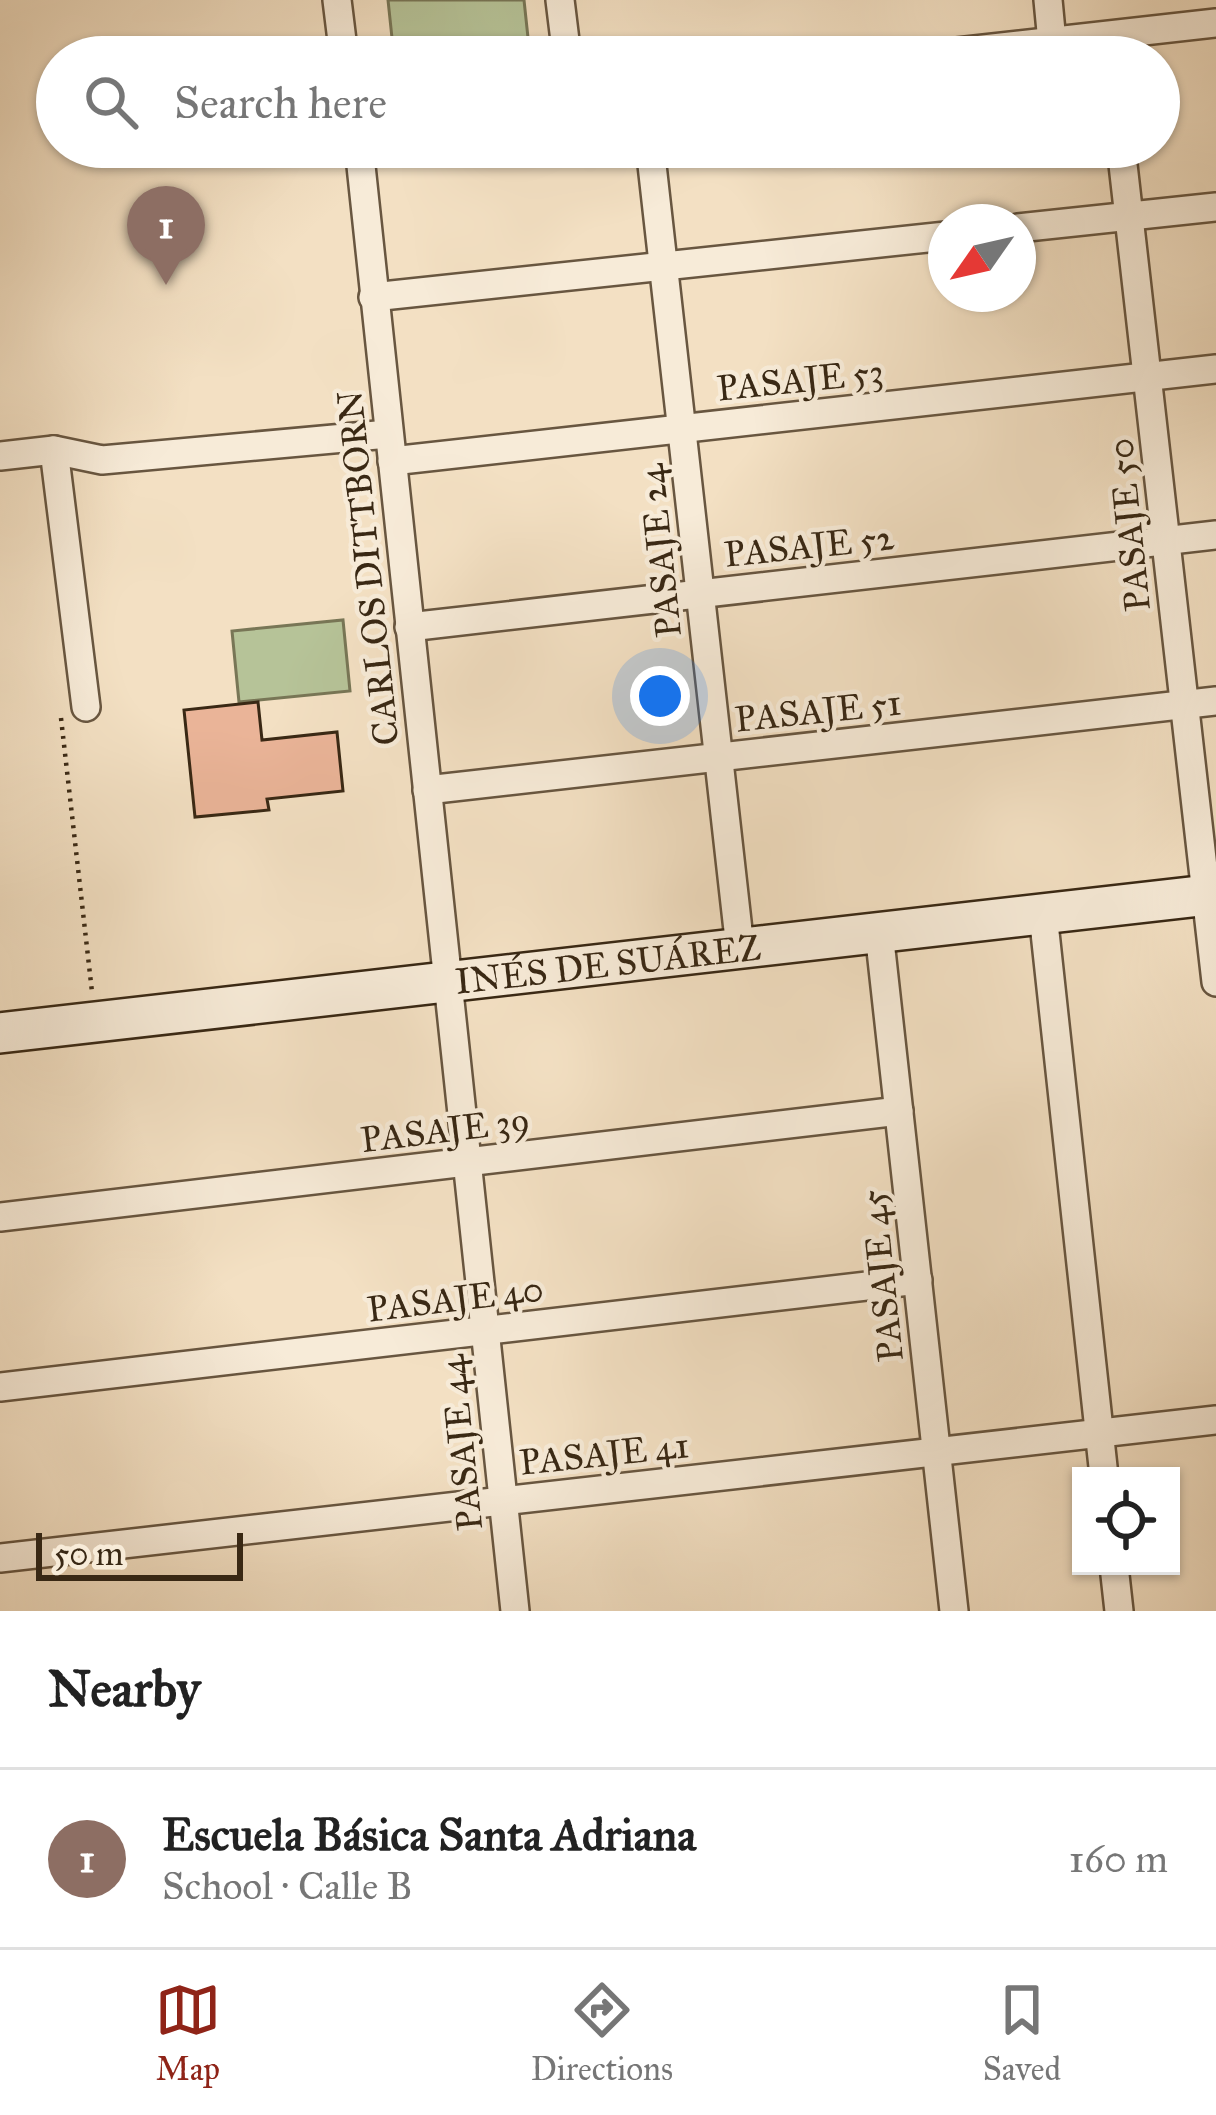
<!DOCTYPE html>
<html lang="en">
<head>
<meta charset="utf-8">
<style>
  body { margin:0; font-family:"IM FELL Great Primer",serif; background:#f6f6f6; color:#222 }
  .controls { position:absolute; right:36px; bottom:36px; display:grid; overflow:hidden; border-radius:0px; box-shadow:0 3px 9px #0004 }
  .controls button { width:108px; height:108px; display:grid; place-items:center; padding:0; border:0; border-bottom:3px solid #e0e0e0; background:#fff; color:#222; font:60px sans-serif }
  .compass { position:absolute; left:928px; top:204px; width:108px; height:108px; border-radius:50%; background:#fff; box-shadow:0 3px 9px #0004; rotate:236deg }
  .scale { position:absolute; left:36px; bottom:30px; width:207px; box-sizing:border-box; padding-left:12px; border:6px solid #392814; border-top:0; font-size:33px; line-height:42px; white-space:nowrap; color:#392814; -webkit-text-stroke:9px #f7ebd8; paint-order:stroke }
  .you { position:absolute; left:660px; top:696px; width:42px; height:42px; margin:-30px; border:9px solid #fff; border-radius:50%; background:#1a73e8; box-shadow:0 0 0 18px #1a73e833 }
  .badge { display:grid; place-items:center; width:78px; height:78px; border-radius:50%; background:#8f2418; color:#fff; font-size:39px; font-weight:700 }
  .pin { position:absolute; translate:-50% -99px; filter:drop-shadow(0 3px 6px #0008) }
  .pin::after { content:''; position:absolute; top:63px; width:42px; height:36px; background:inherit; clip-path:polygon(0 0,100% 0,50% 100%) }
  .list { margin:0; padding:0; list-style:none }
  h2 { display:flex; justify-content:space-between; align-items:center; height:156px; margin:0; padding:0 48px; font-size:51px }
  h2 small { font-size:39px; font-weight:400; color:#767676 }
  .list li { display:grid; grid-template-columns:78px 1fr auto; gap:36px; align-items:center; box-sizing:border-box; height:180px; padding:0 48px; border-top:3px solid #e0e0e0 }
  .list b { display:block; font-size:45px; white-space:nowrap }
  .list p { margin:0; font-size:39px; white-space:nowrap; color:#767676 }
  .list em { font-size:39px; font-style:normal; color:#767676 }
  .icon { flex:none; width:66px; height:66px; fill:none; stroke:currentColor; stroke-width:2; stroke-linecap:round; stroke-linejoin:round }
  .map { position:relative; flex:none; width:1216px; height:1611px; overflow:hidden }
  .search { position:absolute; background:#fff; box-shadow:0 3px 9px #0004; left:36px; right:36px; top:36px; height:132px; display:flex; align-items:center; gap:30px; box-sizing:border-box; padding:0 42px; border-radius:66px; color:#767676; font-size:45px }
  .sheet { height:336px; background:#fff }
  nav { display:flex; justify-content:space-around; align-items:center; box-sizing:border-box; height:168px; border-top:3px solid #e0e0e0; background:#fff; font-size:33px; color:#767676 }
  nav a { display:grid; justify-items:center; gap:6px }
  nav .on { color:#8f2418 }
  .map>svg:first-child { display:block }
  .green { fill:#b6c398; stroke:#787656; stroke-width:3 }
  .building { fill:#eab498; stroke:#392814; stroke-width:3 }
  .lines { fill:none; stroke-linecap:round; stroke-linejoin:round }
  .street-casing { stroke:#685640; stroke-width:32 }
  .secondary-casing { stroke:#392814; stroke-width:44 }
  .path { stroke:#392814; stroke-width:4.5; stroke-dasharray:3 6; stroke-linecap:butt }
  .street { stroke:#f7ebd8; stroke-width:27 }
  .secondary { stroke:#f7ebd8; stroke-width:39 }
  .labels { text-anchor:middle; stroke-width:9; stroke-linejoin:round; paint-order:stroke }
  .street-label { font-size:36px; fill:#392814; stroke:#f7ebd8 }
</style>
</head>
<body>
<div class="map">
<svg width="1216" height="1611" viewBox="0 0 1216 1611">
  <rect width="100%" height="100%" fill="#f3e0c3"/>
  <filter id="stains"><feTurbulence type="fractalNoise" baseFrequency=".00167" numOctaves="4"/><feColorMatrix values="0 0 0 0 .2 0 0 0 0 .09 0 0 0 0 .02 0 0 0 .5 -.17"/></filter>
  <radialGradient id="worn" r=".72"><stop offset=".6" stop-color="#630" stop-opacity="0"/><stop offset="1" stop-color="#630" stop-opacity=".3"/></radialGradient>
  <g class="green">
    <polygon points="388,0 524,0 529,47 394,57"/>
    <polygon points="343,620 350,691 239,702 232,631"/>
  </g>
  <polygon class="building" points="258,702 262,740 337,732 343,791 267,799 269,810 195,817 184,710"/>
  <g class="lines">
    <g class="street-casing">
      <g id="street">
        <polyline points="337,0 344,57"/>
        <polyline points="560,0 567,57"/>
        <polyline points="1048,0 1052,42"/>
        <polyline points="912,57 1216,23"/>
        <polyline points="359,147 515,1611"/>
        <polyline points="650,147 740,948"/>
        <polyline points="1121,147 1216,982"/>
        <polyline points="1018,228 1216,207"/>
        <polyline points="373,297 946,236"/>
        <polyline points="54,450 86,707"/>
        <polyline points="0,456 54,450 102,460 388,434"/>
        <polyline points="392,461 1216,369"/>
        <polyline points="409,627 1216,535"/>
        <polyline points="427,790 1216,701"/>
        <polyline points="1043,914 1104,1476"/>
        <polyline points="879,932 954,1611"/>
        <polyline points="0,1217 899,1111"/>
        <polyline points="0,1387 918,1280"/>
        <polyline points="0,1558 1216,1420"/>
        <polyline points="1114,1566 1119,1611"/>
      </g>
    </g>
    <g class="secondary-casing">
      <g id="secondary">
        <path id="s1" d="M0 1033 1216 894"/>
      </g>
    </g>
    <polyline class="path" points="61,718 92,992"/>
    <use href="#street" class="street"/>
    <use href="#secondary" class="secondary"/>
  </g>
  <g class="labels">
    <g class="street-label">
      <text transform="translate(800 379) rotate(-6)" y="13">PASAJE 53</text>
      <text transform="translate(1128 525) rotate(-96)" y="13">PASAJE 50</text>
      <text transform="translate(809 545) rotate(-6)" y="13">PASAJE 52</text>
      <text transform="translate(659 551) rotate(-96)" y="13">PASAJE 24</text>
      <text transform="translate(367 568) rotate(-96)" y="13">CARLOS DITTBORN</text>
      <text transform="translate(818 710) rotate(-6)" y="13">PASAJE 51</text>
      <text dy="13" stroke="none"><textPath href="#s1" startOffset="612">INÉS DE SUÁREZ</textPath></text>
      <text transform="translate(445 1129) rotate(-7)" y="13">PASAJE 39</text>
      <text transform="translate(881 1276) rotate(-96)" y="13">PASAJE 45</text>
      <text transform="translate(455 1298) rotate(-7)" y="13">PASAJE 40</text>
      <text transform="translate(460 1443) rotate(-96)" y="13">PASAJE 44</text>
      <text transform="translate(604 1453) rotate(-6)" y="13">PASAJE 41</text>
    </g>
  </g>
  <rect width="100%" height="100%" filter="url(#stains)"/>
  <rect width="100%" height="100%" fill="url(#worn)"/>
</svg>
<div class="controls">
<button><svg class="icon" aria-label="locate" viewBox="0 0 24 24"><circle cx="12" cy="12" r="6"/><path d="M12 2v4M12 18v4M2 12h4M18 12h4"/></svg></button>
</div>
<svg class="compass" viewBox="-18 -18 36 36"><path d="M0-13l5 13h-10z" fill="#e53935"/><path d="M0 13l5-13h-10z" fill="#767676"/></svg>
<div class="scale">50 m</div>
<div class="you"></div>
<div class="pin badge" style="left:166px;top:285px;background:#8d6e63">1</div>
<div class="search"><svg class="icon" aria-label="search" viewBox="0 0 24 24"><circle cx="10" cy="10" r="6"/><path d="M15 15l6 6"/></svg>Search here</div>
</div>
<section class="sheet">
<h2>Nearby<small></small></h2>
<ul class="list">
<li><span class="badge" style="background:#8d6e63">1</span><div><b>Escuela Básica Santa Adriana</b><p>School · Calle B</p></div><em>160 m</em></li>
</ul>
</section>
<nav>
<a class="on"><svg class="icon" aria-label="map" viewBox="0 0 24 24"><path d="M3 6l6-2 6 2 6-2v14l-6 2-6-2-6 2zM9 4v14M15 6v14"/></svg>Map</a>
<a><svg class="icon" aria-label="directions" viewBox="0 0 24 24"><path d="M12 3l9 9-9 9-9-9zM9 14v-3h6M13 9l2 2-2 2"/></svg>Directions</a>
<a><svg class="icon" aria-label="saved" viewBox="0 0 24 24"><path d="M7 4h10v16l-5-4-5 4z"/></svg>Saved</a>
</nav>
</body>
</html>
